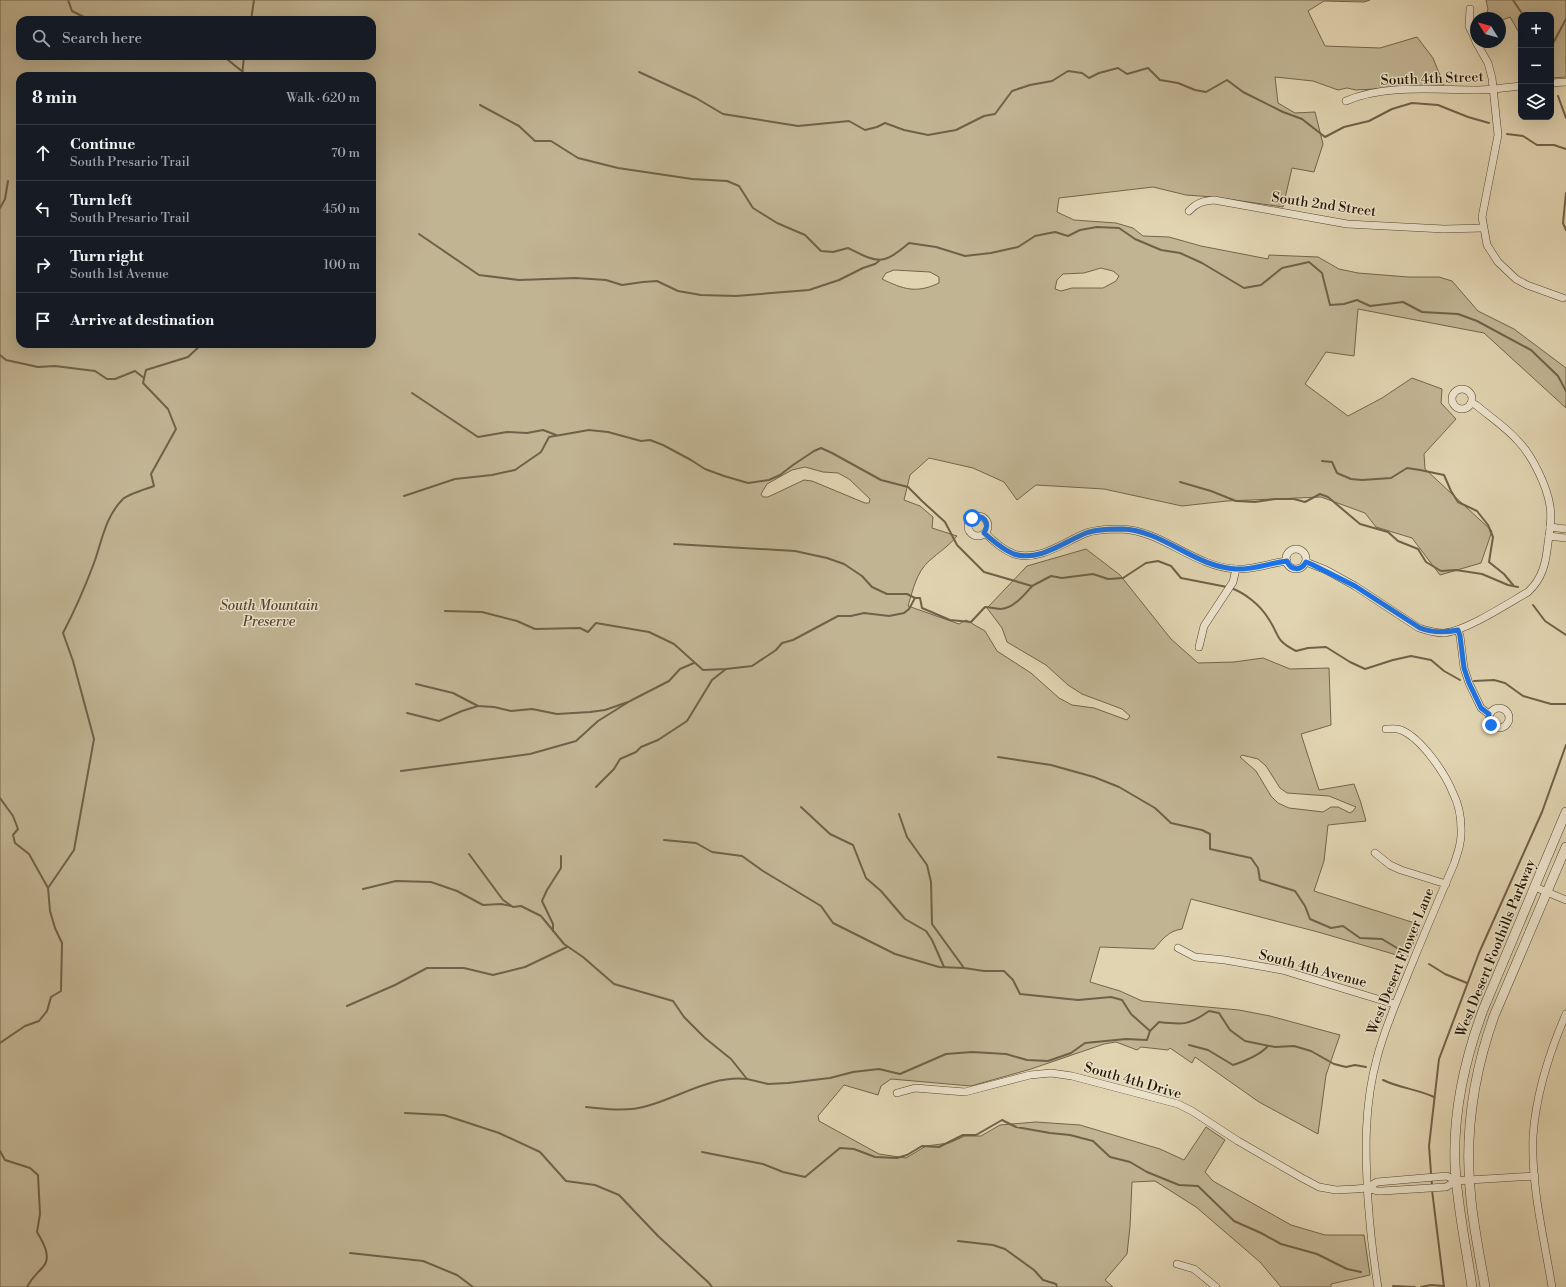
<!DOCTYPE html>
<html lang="en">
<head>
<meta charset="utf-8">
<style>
  body { margin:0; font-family:"Libre Bodoni",serif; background:#20242c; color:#f1f3f6 }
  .controls { position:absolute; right:12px; top:12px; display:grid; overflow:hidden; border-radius:8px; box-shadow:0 4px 16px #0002 }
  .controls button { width:36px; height:36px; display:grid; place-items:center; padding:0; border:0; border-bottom:1px solid #363941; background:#171b24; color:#f1f3f6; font:20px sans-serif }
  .compass { position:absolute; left:1470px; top:12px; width:36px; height:36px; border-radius:50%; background:#171b24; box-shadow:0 4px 16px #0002; rotate:307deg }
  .stop { position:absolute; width:12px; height:12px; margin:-9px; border:3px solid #1a73e8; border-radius:50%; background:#fff }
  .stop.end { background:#1a73e8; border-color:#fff; box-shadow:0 1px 4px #0008 }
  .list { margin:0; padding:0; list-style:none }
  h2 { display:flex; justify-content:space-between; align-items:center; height:52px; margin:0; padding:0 16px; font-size:17px }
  h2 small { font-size:13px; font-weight:400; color:#9ea1a6 }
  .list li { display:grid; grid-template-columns:26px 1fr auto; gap:12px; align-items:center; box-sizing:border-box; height:56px; padding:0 16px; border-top:1px solid #363941 }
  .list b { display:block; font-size:15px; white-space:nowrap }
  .list p { margin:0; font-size:13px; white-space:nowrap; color:#9ea1a6 }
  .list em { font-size:13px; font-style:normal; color:#9ea1a6 }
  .icon { flex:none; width:22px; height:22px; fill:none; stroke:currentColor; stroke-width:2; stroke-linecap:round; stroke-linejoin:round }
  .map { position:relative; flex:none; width:1566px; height:1287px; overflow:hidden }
  .search { position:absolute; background:#171b24; box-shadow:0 4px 16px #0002; left:16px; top:16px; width:360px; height:44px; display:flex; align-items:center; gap:10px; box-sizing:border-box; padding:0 14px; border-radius:12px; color:#9ea1a6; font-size:15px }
  .panel { position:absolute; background:#171b24; box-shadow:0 4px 16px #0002; left:16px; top:72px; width:360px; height:276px; border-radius:12px }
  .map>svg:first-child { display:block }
  .green { fill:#c1b493; stroke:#72654a; fill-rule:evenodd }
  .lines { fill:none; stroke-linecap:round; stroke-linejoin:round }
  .stream { stroke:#6f6148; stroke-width:2 }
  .minor-casing { stroke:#53462e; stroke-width:8 }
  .tertiary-casing { stroke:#53462e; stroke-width:10 }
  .minor { stroke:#ece3cc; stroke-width:7 }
  .tertiary { stroke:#ece3cc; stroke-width:9 }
  .route { stroke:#1a73e8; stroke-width:5 }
  .labels { text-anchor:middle; stroke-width:3; stroke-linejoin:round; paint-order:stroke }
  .street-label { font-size:14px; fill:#241602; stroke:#ece3cc }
  .park-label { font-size:14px; font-style:italic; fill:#53452e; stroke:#ece3cc }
</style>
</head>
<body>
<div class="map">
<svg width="1566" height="1287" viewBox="0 0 1566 1287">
  <rect width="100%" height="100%" fill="#e1d4b1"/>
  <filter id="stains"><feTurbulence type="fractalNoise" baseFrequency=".005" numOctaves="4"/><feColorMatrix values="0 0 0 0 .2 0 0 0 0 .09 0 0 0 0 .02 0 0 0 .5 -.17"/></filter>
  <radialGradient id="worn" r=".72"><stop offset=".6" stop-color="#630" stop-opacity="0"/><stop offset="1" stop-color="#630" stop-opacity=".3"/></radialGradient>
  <g class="green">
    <path d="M0 0H1370L1364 2 1324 1 1308 11 1325 46 1380 48 1417 37 1433 58 1444 85 1356 90 1347 88 1338 90 1313 81 1275 77 1278 103 1295 113 1315 112 1323 144 1314 172 1292 168 1283 207 1214 197 1186 195 1153 187 1059 198 1057 212 1074 220 1116 223 1133 228 1143 236 1169 237 1201 246 1268 259 1269 255 1318 257 1339 269 1358 273 1408 277H1439L1452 281 1478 311 1514 329 1566 368V408L1484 333 1358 309 1354 356 1326 352 1305 384 1348 416 1382 398 1412 378 1442 389 1441 403 1456 419 1424 454 1425 469 1492 531 1481 563 1440 575 1412 538 1376 527 1365 513 1321 497 1227 501 1182 506 1104 489 1036 485 1017 500 1004 482 973 468 929 458 910 475 904 500 920 506 933 517 932 528 957 536C949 546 939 552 929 561 916 573 913 590 908 606L959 624 966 620 985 631 997 651 1031 673 1059 698 1072 705 1094 708 1127 720 1130 716 1122 709 1082 694 1068 685 1046 665 1007 642 1002 628 987 608 1027 566 1086 549 1120 575 1171 639 1198 663 1234 662 1263 658 1290 669 1329 668 1331 725 1301 734 1319 790 1354 784 1361 803 1366 821 1328 825 1324 861 1314 891 1421 925 1407 958 1318 932 1191 899 1182 929C1168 931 1163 939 1154 949L1100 947 1090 982 1120 991 1142 1001 1239 1010 1270 1016 1340 1035 1326 1075 1318 1134 1259 1102 1195 1057 1192 1063 1170 1048 1168 1050 1141 1047 1137 1050 1116 1042 1104 1044 1031 1069 971 1086 891 1079 881 1086 878 1095 844 1085 818 1116 819 1121 879 1154 906 1158 926 1146 949 1143 965 1136H981L1000 1125 1036 1122 1080 1125 1160 1149 1184 1160 1206 1127 1225 1140 1205 1172 1213 1181 1291 1225 1325 1235H1364L1370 1275 1331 1284V1287H1281L1260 1262 1196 1207 1155 1181 1132 1182 1130 1227 1127 1254 1105 1280 1113 1287H0ZM20 20H372V56H20ZM20 76H372V344H20ZM1101 268 1113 271 1119 276 1116 281 1103 288H1072L1061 291 1055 289 1057 280 1063 274 1084 273ZM894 270 930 272 939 277V283C916 294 903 289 882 279L886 273ZM805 467 823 472 838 473 849 479 870 499 869 503H865L812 481 804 480 768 497H763L761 494 767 484 792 470ZM1242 755 1258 759 1266 766 1280 788 1287 793 1329 796 1356 807 1353 811 1350 813 1338 807H1331L1323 812 1289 808 1278 803 1271 796 1256 771 1240 757Z"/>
    <polygon points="1486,0 1566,0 1566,77 1551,78 1551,15 1521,15 1521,36 1510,17 1500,21 1500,18 1485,18 1488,9"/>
  </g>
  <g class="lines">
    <g class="stream">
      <polyline points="68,0 72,11 90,20"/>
      <polyline points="1513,0 1523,15"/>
      <polyline points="251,20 254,0"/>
      <polyline points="1551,47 1566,19"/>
      <polyline points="223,56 243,72"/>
      <polyline points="639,72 696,98 723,114 798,126 849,121 865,130 877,127 885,123 904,130 928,135 956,130 984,116 995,114 1012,91 1030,85 1052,81 1068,71 1082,73 1089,78 1099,73 1118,68 1127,74 1148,68 1160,80 1178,83 1195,90 1206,92 1227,80 1243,92 1283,112 1302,119 1325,137 1344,127 1369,121 1392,109 1412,103 1438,105 1468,117 1489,123"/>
      <polyline points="242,76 244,56"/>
      <polyline points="1558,96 1566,118"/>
      <path d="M480 105 519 126 535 141H551L578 158 618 168 692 179 727 181 739 186 753 208 777 223 805 235 821 251 833 252 848 248C878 263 882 266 909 243L936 247 965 256 991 253 1018 247 1035 236 1055 232 1068 236 1080 230 1097 227 1119 228 1135 239 1161 250 1180 253 1202 263 1244 288 1261 285 1282 268 1309 262 1322 273 1330 305 1344 304 1357 300 1370 306 1403 302 1422 312 1458 314 1477 321 1531 350 1558 376 1566 391"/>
      <polyline points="1507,134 1523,136 1537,145 1554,145 1566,149"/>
      <polyline points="1566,193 1563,223 1566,230"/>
      <polyline points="0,208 5,199 8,181"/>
      <polyline points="419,234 479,275 519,280 576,278 606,280 622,285 643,282 657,281 678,291 701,295 736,296 809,290 839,280 863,268 875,264 879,261"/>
      <polyline points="0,355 6,360 38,367 55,366 95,371 107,379 115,379 135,371 144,378"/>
      <polyline points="412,393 478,437 507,432 527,433 543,430 556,435"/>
      <polyline points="1322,461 1332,462 1337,473 1351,479 1362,480 1391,478 1407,468 1420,470 1444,475 1451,491 1458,502 1477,511 1488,525 1493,537 1489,562 1504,574 1513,585"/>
      <polyline points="1180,482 1211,491 1236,501 1255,502 1275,499 1294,499 1305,502 1320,494 1328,497 1360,524 1388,532 1398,541 1418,549 1426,562 1441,571 1456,570 1482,574 1508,585 1518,587"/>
      <polyline points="404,496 455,479 492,475 515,470 541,452 549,437 589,430 608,432 641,441 650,440 663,445 691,460 705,469 724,476 748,483 769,480 780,475 793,465 814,451 821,448 832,453 881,480 908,487 922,501 945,522 957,545 984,572 1032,586 1051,576 1062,578 1093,574 1108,579 1123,578 1146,563 1158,561 1171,566 1181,578 1227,587"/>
      <polyline points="674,544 795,551 827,558 844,564 862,576 872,587 887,594 907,594 915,598"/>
      <path d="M1231 588C1245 593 1260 605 1268 618 1280 635 1274 640 1296 651L1308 648 1326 647 1350 662 1365 669 1393 660 1411 656 1431 660 1444 671 1460 680"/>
      <polyline points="1533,605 1545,621 1566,635"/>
      <path d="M445 611 482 612 517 621 535 629 580 628 588 632 596 623 649 632 674 644 703 670 726 669 752 666 776 650 782 643 793 640 838 616H851L864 613 889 616 904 613 909 609 915 598H920L922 608 950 620 971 622 985 607C990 607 996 609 1001 609 1014 608 1024 595 1032 586"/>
      <polyline points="1474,681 1494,680 1505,683 1523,696 1551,704 1566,704"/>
      <polyline points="416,684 453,693 478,706 494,707 511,711 532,709 557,714 590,712 605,710 628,702"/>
      <polyline points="407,713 439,721 462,711 478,706"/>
      <polyline points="998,757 1051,765 1094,777 1119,787 1155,808 1171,823 1202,830 1210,834 1210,849 1251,858 1258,868 1260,880 1295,891 1305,906 1310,919 1331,928 1343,926 1360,938 1382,939 1402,951"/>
      <polyline points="401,771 530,754 576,741 598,721 630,701 669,681 680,669 694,663"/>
      <polyline points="596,787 614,769 620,759 636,752 641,747 658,740 687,721 712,680 726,669"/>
      <polyline points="0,798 13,816 18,829 13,835 15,843 29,854 48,888 50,911 55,928 62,943 61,991 51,997 47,1011 39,1021 25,1026 0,1043"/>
      <polyline points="801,807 830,834 853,845 866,878 881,891 905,919 926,931 932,940 944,967"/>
      <polyline points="899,814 907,837 927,865 931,882 932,924 964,968"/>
      <path d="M664 840 696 843 712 852 742 856 763 871 821 906 833 923 895 954 939 967 964 968 984 971H1004L1013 980 1020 994 1078 1000 1111 997 1122 1000 1131 1014 1150 1031 1159 1022C1184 1025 1189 1025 1209 1011L1219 1013 1230 1030 1245 1041 1275 1047 1294 1046 1311 1051 1334 1064 1346 1067 1355 1065 1366 1067"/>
      <polyline points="469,854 503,900 513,907 521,906 541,916 564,944 583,957 614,984 673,1001 684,1017 705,1038 731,1059 747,1079 768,1084 788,1083 830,1078 853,1072 879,1069 900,1074 946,1054 972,1052 1006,1054 1027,1060 1048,1061 1071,1053 1085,1043 1126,1039 1147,1040 1150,1031"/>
      <path d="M48 888 74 850 94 739 73 661 63 633C75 610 85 587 94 563 102 541 105 517 123 499 128 494 146 489 154 486L151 474 176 429 168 409 143 383 146 370 188 357 202 344"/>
      <polyline points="363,889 396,881 431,882 457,891 483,905 501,904 511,906"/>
      <polyline points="553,931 553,924 542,901 547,890 561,868 561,856"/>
      <polyline points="1429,964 1445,974 1467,983"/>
      <polyline points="347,1006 395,985 427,968 464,968 493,975 525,967 567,947"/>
      <path d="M1189 1045 1208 1050 1233 1065C1245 1061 1260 1055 1268 1046"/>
      <path d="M1383 1080C1399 1088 1417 1089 1434 1097"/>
      <path d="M586 1107C607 1109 627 1112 647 1106 680 1097 712 1075 747 1079"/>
      <polyline points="405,1113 444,1115 499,1133 540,1152 566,1181 595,1185 619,1195 658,1236 709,1283 712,1287"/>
      <path d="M0 1151 5 1160 30 1168 38 1175 40 1214 37 1232C43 1242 52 1257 43 1267 36 1275 32 1277 27 1287"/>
      <polyline points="702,1152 763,1164 783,1172 805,1177 840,1148 854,1149 875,1157 897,1158 907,1155 922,1146 939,1147 963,1135 976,1135 1002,1120 1016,1127 1050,1133 1070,1135 1093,1141 1110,1157 1130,1162 1147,1172 1179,1185 1198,1186 1234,1221 1261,1233 1281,1244 1317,1254 1347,1269 1361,1272"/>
      <polyline points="1432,1186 1429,1146 1439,1059 1479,953 1542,812 1566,745"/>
      <polyline points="1432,1190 1444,1287"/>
      <polyline points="958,1241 993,1245 1005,1249 1034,1270 1043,1280 1056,1284 1057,1287"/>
      <polyline points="350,1253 423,1261 457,1275 473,1287"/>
      <polyline points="1393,1286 1415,1287"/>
      <polyline points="1421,1287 1431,1285 1444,1286"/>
    </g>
    <g class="minor-casing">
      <g id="minor">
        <polyline points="1470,9 1469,26 1476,41"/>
        <polyline points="1476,42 1488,63 1492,78 1498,135 1482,217 1487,245 1498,262 1516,279 1527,285 1563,298"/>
        <polyline points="1551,83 1566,82"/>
        <path d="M1346 101C1385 84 1437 90 1478 90 1493 90 1507 87 1521 86"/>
        <path d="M1189 211C1196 203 1203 201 1214 200L1347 224 1444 229 1483 228"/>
        <circle cx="1462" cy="399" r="10"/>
        <circle cx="978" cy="526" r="10"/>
        <polyline points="1550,527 1566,529"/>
        <path d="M985 533C993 541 1003 550 1014 554 1039 562 1064 542 1086 533 1097 529 1110 529 1122 529 1163 531 1194 567 1236 569 1253 570 1270 563 1287 561"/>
        <polyline points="1549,536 1566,538"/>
        <circle cx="1296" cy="559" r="10"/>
        <path d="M1306 562 1326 570 1355 586 1419 628C1428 631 1435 633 1444 633 1466 631 1507 604 1528 592 1543 578 1546 562 1548 543 1550 531 1552 518 1550 506 1547 486 1532 455 1518 441 1506 427 1490 417 1476 405L1471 403"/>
        <polyline points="1458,630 1460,636 1464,668 1469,683 1481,708 1489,714"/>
        <polyline points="1199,647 1204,626 1233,582 1236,569"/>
        <circle cx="1499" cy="718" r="10"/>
        <polyline points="1375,853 1390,865 1401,870 1446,884"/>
        <polyline points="1535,887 1566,900"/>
        <polyline points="1178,948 1195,957 1225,960 1282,970 1394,1004"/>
        <polyline points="897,1093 915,1088 965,1092 1030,1075 1051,1073 1072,1076 1178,1104 1192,1111 1238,1141 1302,1178 1319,1187 1336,1190 1355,1189 1367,1188 1377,1182 1447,1176 1456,1181"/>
        <polyline points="1367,1188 1377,1191 1382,1191 1446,1187 1456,1181 1469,1180 1535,1176"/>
        <polyline points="1177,1264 1194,1269 1216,1287"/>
        <path d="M1378 1287C1373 1257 1370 1230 1368 1200 1365 1152 1364 1105 1377 1058 1384 1030 1396 1003 1407 976 1422 939 1438 901 1454 864 1458 852 1462 841 1461 828 1461 817 1458 803 1453 793 1445 773 1421 738 1401 730 1397 728 1391 729 1386 729"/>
        <path d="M1552 1287C1544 1238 1531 1187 1533 1136 1536 1094 1549 1053 1566 1014"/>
      </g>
    </g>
    <g class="tertiary-casing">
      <g id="tertiary">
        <path d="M1472 1287C1466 1246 1457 1205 1455 1164 1453 1111 1465 1059 1483 1010L1566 812"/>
        <path d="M1485 1287C1480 1258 1474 1229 1471 1200 1464 1137 1473 1075 1494 1016L1566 847"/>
      </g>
    </g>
    <use href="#minor" class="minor"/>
    <use href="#tertiary" class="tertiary"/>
  </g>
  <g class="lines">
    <path class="route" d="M972 518C983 513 991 523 984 533 993 541 1003 550 1014 554 1039 562 1064 542 1086 533 1097 529 1110 529 1122 529 1163 530 1194 567 1236 569 1252 570 1270 563 1287 561 1291 571 1301 571 1306 562L1311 564 1355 586 1420 628C1433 633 1444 633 1458 630L1460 636 1464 668 1469 683 1481 708 1489 714 1488 719 1491 725"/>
  </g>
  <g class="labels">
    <g class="street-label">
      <text transform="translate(1432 78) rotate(-2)" y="5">South 4th Street</text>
      <text transform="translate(1324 204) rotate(8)" y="5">South 2nd Street</text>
      <text transform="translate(1495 948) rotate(-68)" y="5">West Desert Foothills Parkway</text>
      <text transform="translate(1400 961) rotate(-68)" y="5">West Desert Flower Lane</text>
      <text transform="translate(1313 968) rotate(15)" y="5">South 4th Avenue</text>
      <text transform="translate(1133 1080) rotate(16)" y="5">South 4th Drive</text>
    </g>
    <g class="park-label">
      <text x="269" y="610">South Mountain<tspan x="269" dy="16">Preserve</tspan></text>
    </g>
  </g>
  <rect width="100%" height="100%" filter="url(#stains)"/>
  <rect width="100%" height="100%" fill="url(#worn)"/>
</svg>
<div class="controls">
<button>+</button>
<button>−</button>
<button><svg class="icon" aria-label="layers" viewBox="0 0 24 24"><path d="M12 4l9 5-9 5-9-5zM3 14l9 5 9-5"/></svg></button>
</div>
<svg class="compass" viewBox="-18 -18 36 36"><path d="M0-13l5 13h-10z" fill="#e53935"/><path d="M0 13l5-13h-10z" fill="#9ea1a6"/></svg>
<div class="stop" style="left:972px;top:518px"></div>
<div class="stop end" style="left:1491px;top:725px"></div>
<div class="search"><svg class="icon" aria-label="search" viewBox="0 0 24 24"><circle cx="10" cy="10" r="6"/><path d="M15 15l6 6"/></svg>Search here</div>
<section class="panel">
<h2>8 min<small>Walk · 620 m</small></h2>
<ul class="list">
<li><svg class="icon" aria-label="ahead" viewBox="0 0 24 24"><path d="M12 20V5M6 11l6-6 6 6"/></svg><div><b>Continue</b><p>South Presario Trail</p></div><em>70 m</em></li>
<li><svg class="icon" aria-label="left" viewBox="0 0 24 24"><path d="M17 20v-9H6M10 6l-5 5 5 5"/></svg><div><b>Turn left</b><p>South Presario Trail</p></div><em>450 m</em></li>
<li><svg class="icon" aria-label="right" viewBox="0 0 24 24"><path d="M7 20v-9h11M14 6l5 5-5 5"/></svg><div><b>Turn right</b><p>South 1st Avenue</p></div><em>100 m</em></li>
<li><svg class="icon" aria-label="arrive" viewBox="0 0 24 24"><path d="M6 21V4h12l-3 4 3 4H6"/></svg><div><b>Arrive at destination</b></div></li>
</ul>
</section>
</div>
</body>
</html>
